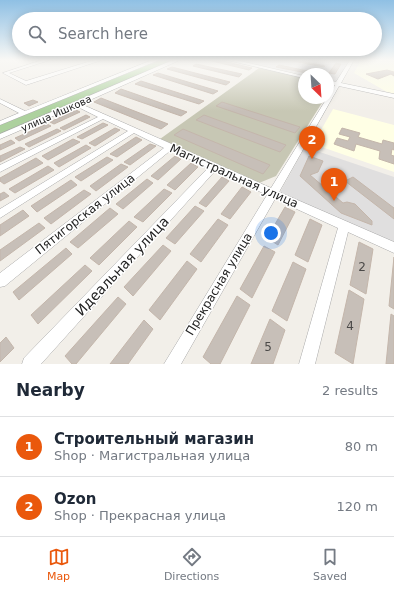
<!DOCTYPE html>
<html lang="en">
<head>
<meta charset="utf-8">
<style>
  body { margin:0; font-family:"DejaVu Sans",sans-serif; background:#f2f2f3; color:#1f2937 }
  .compass { position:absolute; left:298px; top:68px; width:36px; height:36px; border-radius:50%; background:#fff; box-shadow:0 2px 10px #0003; rotate:155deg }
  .you { position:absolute; left:271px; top:233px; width:14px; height:14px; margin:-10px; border:3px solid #fff; border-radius:50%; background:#1a73e8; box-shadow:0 0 0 6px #1a73e833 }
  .badge { display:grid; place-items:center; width:26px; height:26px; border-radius:50%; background:#ea580c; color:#fff; font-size:13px; font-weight:700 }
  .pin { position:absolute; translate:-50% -33px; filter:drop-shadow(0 1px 2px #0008) }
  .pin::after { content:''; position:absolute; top:21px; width:14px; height:12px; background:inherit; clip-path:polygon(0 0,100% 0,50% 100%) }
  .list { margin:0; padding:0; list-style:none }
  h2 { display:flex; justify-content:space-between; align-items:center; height:52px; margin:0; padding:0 16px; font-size:17px }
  h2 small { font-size:13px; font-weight:400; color:#747a83 }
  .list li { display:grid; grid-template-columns:26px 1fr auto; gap:12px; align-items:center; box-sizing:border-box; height:60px; padding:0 16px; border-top:1px solid #e0e1e3 }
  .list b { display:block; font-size:15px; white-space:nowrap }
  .list p { margin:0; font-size:13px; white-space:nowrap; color:#747a83 }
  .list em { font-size:13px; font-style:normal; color:#747a83 }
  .icon { flex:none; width:22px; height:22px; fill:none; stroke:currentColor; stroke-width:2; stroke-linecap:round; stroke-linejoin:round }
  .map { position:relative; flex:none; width:394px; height:364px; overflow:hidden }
  .search { position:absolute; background:#fff; box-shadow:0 2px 10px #0003; left:12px; right:12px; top:12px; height:44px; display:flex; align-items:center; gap:10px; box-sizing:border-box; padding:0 14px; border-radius:22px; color:#747a83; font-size:15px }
  .sheet { height:172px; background:#fff }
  nav { display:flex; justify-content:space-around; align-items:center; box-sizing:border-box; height:56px; border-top:1px solid #e0e1e3; background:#fff; font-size:11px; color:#747a83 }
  nav a { display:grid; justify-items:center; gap:2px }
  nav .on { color:#ea580c }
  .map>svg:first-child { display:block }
  .residential { fill:#e0dfdf }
  .education { fill:#ffffe5 }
  .construction { fill:#c7c7b4 }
  .forest { fill:#add19e }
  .building { fill:#c7bfb8; stroke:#c4b6ab }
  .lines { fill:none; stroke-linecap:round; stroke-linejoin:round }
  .minor-casing { stroke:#a9a9a9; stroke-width:1 }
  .minor { fill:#fff; fill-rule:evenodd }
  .labels { text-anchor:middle; stroke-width:3; stroke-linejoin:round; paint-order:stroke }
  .far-street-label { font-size:10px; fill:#222; stroke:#fff }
  .street-label { font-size:12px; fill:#222; stroke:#fff }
  .near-number-label { font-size:12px; fill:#4b4948 }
  .near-street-label { font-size:14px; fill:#222; stroke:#fff }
</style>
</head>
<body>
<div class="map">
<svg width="394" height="364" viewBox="0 0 394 364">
  <rect width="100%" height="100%" fill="#f2efe9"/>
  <g class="residential">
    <polygon points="235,60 351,60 338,81 333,81 328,80 328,74 304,75"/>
    <polygon points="305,147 394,177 394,245 280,194 280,192"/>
  </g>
  <g class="education">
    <polygon points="361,60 394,60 394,94 387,92 354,73"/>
    <polygon points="333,109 394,125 394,172 313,144"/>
  </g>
  <polygon class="construction" points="259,68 304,78 304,98 325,98 276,176 259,183 160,139"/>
  <polygon class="forest" points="160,60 173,60 0,135 0,125"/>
  <g class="building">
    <polygon points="208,60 219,60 252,68 249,70"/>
    <polygon points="288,60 297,60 325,66 324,67"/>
    <polygon points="336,63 341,64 335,74 329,73"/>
    <polygon points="196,64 242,74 239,77 193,66"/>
    <polygon points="279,65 322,74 312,74 276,67"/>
    <polygon points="172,67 230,82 226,85 167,69"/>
    <polygon points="387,70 394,72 394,76 391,74 378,79 366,74"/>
    <polygon points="158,73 218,91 213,94 153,75"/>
    <polygon points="141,81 204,101 199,104 135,84"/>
    <polygon points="121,89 187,112 181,116 115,93"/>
    <polygon points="101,98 168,124 161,129 94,102"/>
    <polygon points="33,100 38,102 29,106 24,103"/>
    <polygon points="222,102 300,127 295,133 216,106"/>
    <polygon points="76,110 80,112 54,124 50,122"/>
    <polygon points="86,115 90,117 64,130 60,128"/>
    <polygon points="204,115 286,145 280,152 196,120"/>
    <polygon points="103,123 108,125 82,139 77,137"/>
    <polygon points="47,124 51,126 19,141 15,138"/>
    <polygon points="115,128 120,130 95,146 89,143"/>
    <polygon points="342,128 360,133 358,137 382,144 383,140 394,143 394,150 392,149 391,155 394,156 394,164 379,159 380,151 356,144 354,151 334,144 337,138 348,141 350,137 339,134"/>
    <polygon points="57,129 61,131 29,147 25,144"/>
    <polygon points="183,129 270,165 263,174 174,135"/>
    <polygon points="136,137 142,140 117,157 110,154"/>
    <polygon points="73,139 80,142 48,160 42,156"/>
    <polygon points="11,140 15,143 0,150 0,145"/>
    <polygon points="150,144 156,146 130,165 124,162"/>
    <polygon points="86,145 91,148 59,167 54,163"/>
    <polygon points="20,147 25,149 0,162 0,156"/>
    <polygon points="175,156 181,159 158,180 151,176"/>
    <polygon points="309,156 323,161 318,172 310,175 343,203 347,202 355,204 372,221 372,225 341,213 300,176"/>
    <polygon points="107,157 113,160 81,181 75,177"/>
    <polygon points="36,158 43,163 4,184 0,181 0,178"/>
    <polygon points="191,163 198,167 175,190 167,185"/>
    <polygon points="121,164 128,167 96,191 90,186"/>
    <polygon points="48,166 54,170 15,193 9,189"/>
    <polygon points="222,177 229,181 206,207 199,203"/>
    <polygon points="353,177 394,208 394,219 345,181"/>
    <polygon points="147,179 153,183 123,209 116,204"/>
    <polygon points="71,180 77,185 37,212 31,206"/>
    <polygon points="242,187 251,192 230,219 221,214"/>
    <polygon points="164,189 172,193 143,222 134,217"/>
    <polygon points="84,190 91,194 51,224 44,218"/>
    <polygon points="4,192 9,196 0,201 0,194"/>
    <polygon points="195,206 204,211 175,244 166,238"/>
    <polygon points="285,207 295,212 278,245 267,238"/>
    <polygon points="110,208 118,214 78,248 70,242"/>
    <polygon points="23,210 29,216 0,236 0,225"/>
    <polygon points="218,219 228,225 201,262 190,254"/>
    <polygon points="310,219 322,225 308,262 295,255"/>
    <polygon points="129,221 137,227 99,265 90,258"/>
    <polygon points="39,223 45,228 0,261 0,250"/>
    <polygon points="359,242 373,249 366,294 350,285"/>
    <polygon points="163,245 171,251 133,296 124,287"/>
    <polygon points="264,246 275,252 252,298 240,289"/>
    <polygon points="66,248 72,254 19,300 13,292"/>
    <polygon points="394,257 394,309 389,306"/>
    <polygon points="187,261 197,269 160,320 149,310"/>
    <polygon points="293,262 306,269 287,321 272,311"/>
    <polygon points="85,265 92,271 38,324 31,315"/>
    <polygon points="349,290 364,299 353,364 335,353"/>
    <polygon points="237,296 250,305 220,364 211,364 203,357"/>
    <polygon points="118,297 126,304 76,364 72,364 65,356"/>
    <polygon points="391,314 394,316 394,364 386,364"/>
    <polygon points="270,319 285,330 273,364 251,364"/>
    <polygon points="144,320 153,329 128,364 110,364"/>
    <polygon points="6,337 14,348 0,362 0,343"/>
  </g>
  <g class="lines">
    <g class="minor-casing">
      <g id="minor">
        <polygon points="42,60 50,60 9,73 26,81 94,60 102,60 26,85 3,73"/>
        <polygon points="152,60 159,60 0,125 0,121 19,113 0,103 0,99 25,111"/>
        <polygon points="173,60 180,60 81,104 271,188 327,98 328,98 335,85 328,84 328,80 336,82 350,60 354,60 341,83 394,94 394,98 339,86 279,192 394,242 394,253 348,232 315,364 299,364 338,228 275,199 181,364 164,364 267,195 215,171 41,364 22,364 24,358 208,168 171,150 5,286 0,287 0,273 164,148 134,133 0,218 0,209 128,131 103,119 0,172 0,165 98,117 76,106 0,139 0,134"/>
        <polygon points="227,60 236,60 304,76 304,78"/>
      </g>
    </g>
    <use href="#minor" class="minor"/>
  </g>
  <linearGradient id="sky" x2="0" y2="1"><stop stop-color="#8fc0e4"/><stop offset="0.54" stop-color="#f9f8f5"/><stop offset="1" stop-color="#f9f8f5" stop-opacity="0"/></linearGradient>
  <rect width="394" height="111" fill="url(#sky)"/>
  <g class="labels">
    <g class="far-street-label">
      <text transform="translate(56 113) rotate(-24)" y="4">улица Ишкова</text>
    </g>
    <g class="street-label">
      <text transform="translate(234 176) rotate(24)" y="4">Магистральная улица</text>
      <text transform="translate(85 214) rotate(-38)" y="4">Пятигорская улица</text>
      <text transform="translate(219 284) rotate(-59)" y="4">Прекрасная улица</text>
    </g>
    <g class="near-number-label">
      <text x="362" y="271">2</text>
      <text x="350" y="330">4</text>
      <text x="268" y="351">5</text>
    </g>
    <g class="near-street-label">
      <text transform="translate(122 266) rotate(-47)" y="5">Идеальная улица</text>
    </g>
  </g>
</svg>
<svg class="compass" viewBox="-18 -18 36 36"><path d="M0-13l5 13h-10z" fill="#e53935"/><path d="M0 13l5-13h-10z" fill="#747a83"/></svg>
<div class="you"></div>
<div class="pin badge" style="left:334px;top:201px">1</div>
<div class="pin badge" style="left:312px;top:159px">2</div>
<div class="search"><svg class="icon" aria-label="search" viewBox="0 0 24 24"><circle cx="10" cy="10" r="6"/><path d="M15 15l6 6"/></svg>Search here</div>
</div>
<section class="sheet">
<h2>Nearby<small>2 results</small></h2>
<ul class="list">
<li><span class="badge">1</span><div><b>Строительный магазин</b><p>Shop · Магистральная улица</p></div><em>80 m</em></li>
<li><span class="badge">2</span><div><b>Ozon</b><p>Shop · Прекрасная улица</p></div><em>120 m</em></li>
</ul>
</section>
<nav>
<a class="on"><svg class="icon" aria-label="map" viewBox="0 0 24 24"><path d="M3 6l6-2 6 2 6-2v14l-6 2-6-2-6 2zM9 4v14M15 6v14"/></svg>Map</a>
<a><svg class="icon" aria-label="directions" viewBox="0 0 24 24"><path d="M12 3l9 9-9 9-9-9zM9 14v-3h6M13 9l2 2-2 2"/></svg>Directions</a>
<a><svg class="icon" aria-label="saved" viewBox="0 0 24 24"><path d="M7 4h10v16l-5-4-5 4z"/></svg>Saved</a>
</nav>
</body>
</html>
